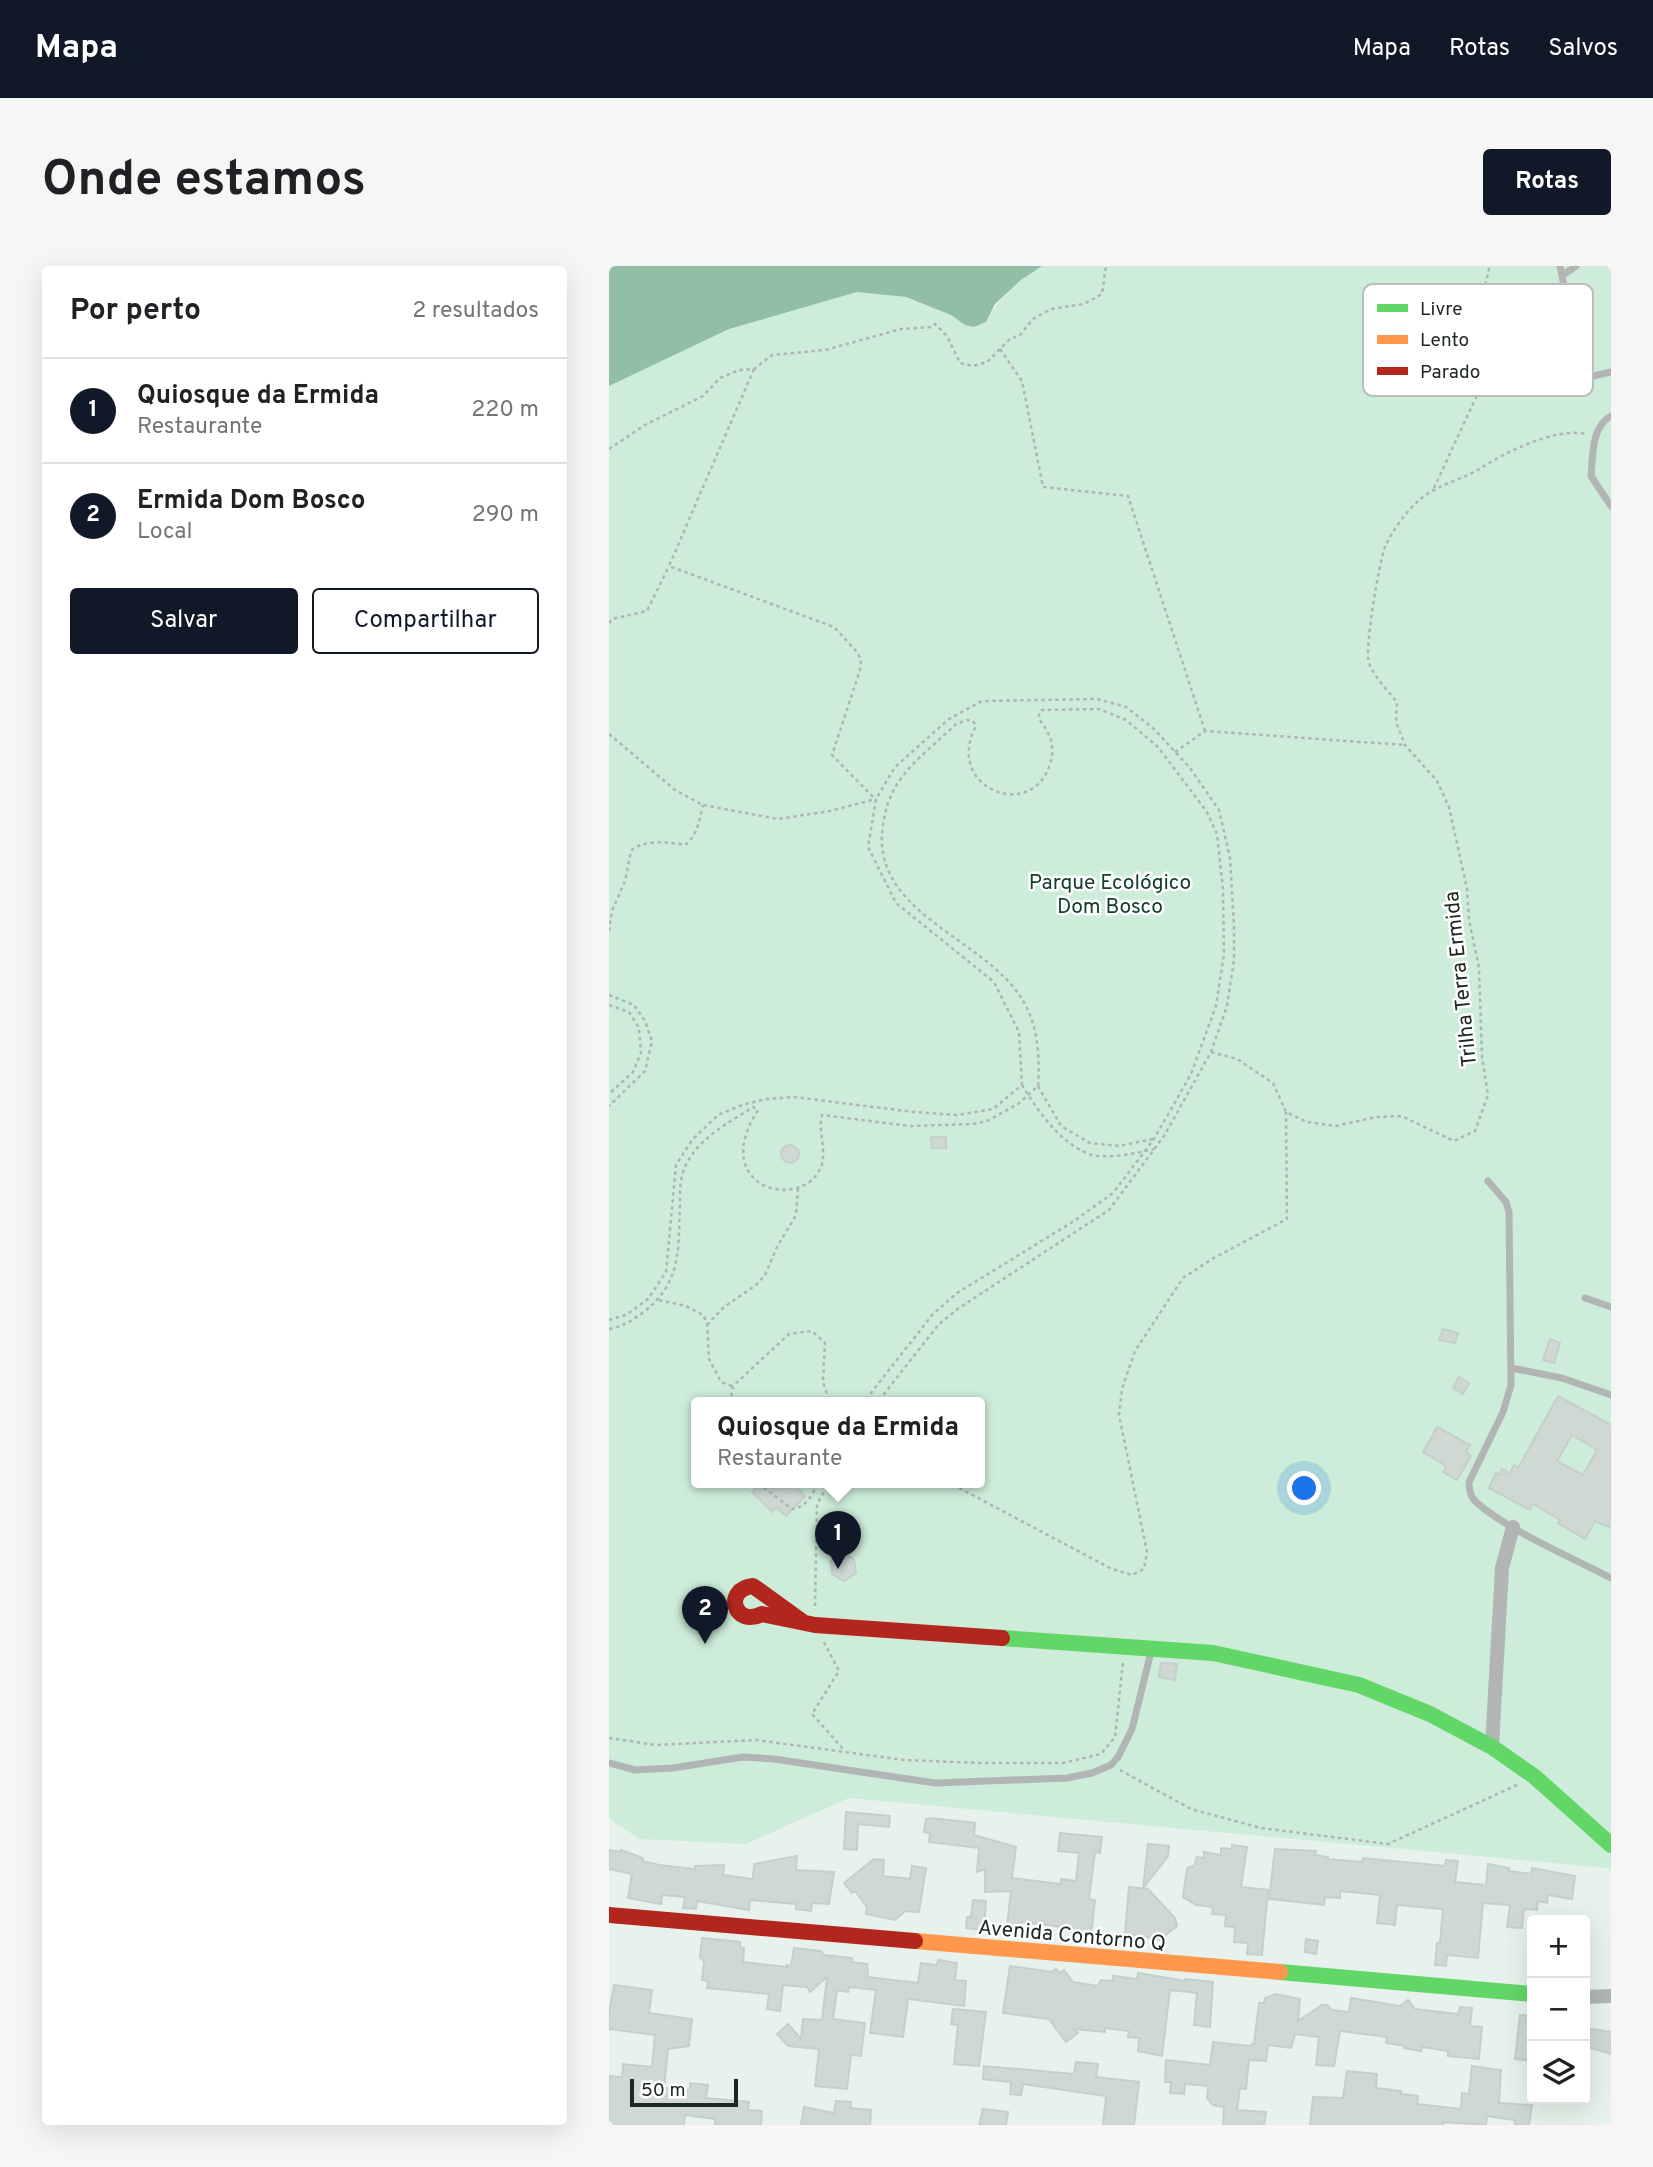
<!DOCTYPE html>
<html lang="pt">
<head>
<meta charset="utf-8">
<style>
  body { margin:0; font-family:Overpass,sans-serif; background:#f6f6f6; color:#202124 }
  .controls { position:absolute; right:21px; bottom:21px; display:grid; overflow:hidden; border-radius:7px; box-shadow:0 7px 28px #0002 }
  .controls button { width:63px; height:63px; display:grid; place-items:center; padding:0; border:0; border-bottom:2px solid #e0e0e0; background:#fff; color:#202124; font:35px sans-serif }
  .scale { position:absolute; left:21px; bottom:18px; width:108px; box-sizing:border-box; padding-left:7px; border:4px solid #202823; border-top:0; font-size:19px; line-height:24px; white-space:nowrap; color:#202823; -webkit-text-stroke:5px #fff; paint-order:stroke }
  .you { position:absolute; left:696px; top:1223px; width:24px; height:24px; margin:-18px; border:5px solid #fff; border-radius:50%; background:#1a73e8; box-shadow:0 0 0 10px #1a73e833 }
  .badge { display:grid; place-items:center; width:46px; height:46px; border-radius:50%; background:#111827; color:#fff; font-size:23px; font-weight:700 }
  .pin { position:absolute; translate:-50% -58px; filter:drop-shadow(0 2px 4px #0008) }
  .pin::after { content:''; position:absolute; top:37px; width:24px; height:21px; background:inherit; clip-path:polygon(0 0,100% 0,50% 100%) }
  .popup { position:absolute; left:82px; top:1131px; width:294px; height:91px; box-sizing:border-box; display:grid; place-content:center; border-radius:7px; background:#fff; filter:drop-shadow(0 2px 5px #0005); font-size:23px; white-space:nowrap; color:#757577 }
  .popup b { font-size:26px; color:#202124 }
  .popup::after { content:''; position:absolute; left:50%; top:100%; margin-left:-14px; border:14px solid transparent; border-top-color:#fff }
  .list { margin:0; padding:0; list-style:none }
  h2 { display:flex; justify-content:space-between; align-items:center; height:91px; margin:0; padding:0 28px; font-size:30px }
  h2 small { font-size:23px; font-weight:400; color:#757577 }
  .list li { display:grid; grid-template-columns:46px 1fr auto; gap:21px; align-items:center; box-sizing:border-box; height:105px; padding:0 28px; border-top:2px solid #e0e0e0 }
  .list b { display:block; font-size:26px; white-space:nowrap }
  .list p { margin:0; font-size:23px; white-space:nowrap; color:#757577 }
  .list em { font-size:23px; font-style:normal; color:#757577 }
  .actions { display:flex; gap:14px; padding:21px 28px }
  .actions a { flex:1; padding:16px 0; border:2px solid #111827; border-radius:7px; text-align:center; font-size:24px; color:#111827 }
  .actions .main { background:#111827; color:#fff }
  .icon { flex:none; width:38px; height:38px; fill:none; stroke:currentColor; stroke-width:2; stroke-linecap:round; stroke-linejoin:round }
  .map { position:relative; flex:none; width:1002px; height:1859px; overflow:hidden; border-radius:7px }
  header { display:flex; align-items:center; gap:42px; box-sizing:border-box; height:98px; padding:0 35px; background:#111827; color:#fff }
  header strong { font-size:33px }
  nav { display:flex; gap:38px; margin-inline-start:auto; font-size:24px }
  .intro { display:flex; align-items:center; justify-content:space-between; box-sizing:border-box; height:168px; padding:0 42px }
  h1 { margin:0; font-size:49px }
  .button { padding:18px 32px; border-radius:7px; background:#111827; color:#fff; font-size:24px; font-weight:700 }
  main { display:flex; gap:42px; padding:0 42px }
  aside { flex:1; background:#fff; border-radius:7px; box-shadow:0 7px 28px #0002 }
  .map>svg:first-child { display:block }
  .green { fill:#cdedda; fill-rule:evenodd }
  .water { fill:#91bea5 }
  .building { fill:#cfd8d3; stroke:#c6cfc9; stroke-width:2; fill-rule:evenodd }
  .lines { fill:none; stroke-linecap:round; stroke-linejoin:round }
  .path { stroke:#afb5b0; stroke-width:2.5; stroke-dasharray:3.5 3.5; stroke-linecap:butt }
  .lane { stroke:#b1b6b4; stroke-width:7 }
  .street { stroke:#b1b6b4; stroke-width:14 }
  .fast { stroke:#63d668; stroke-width:16 }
  .slow { stroke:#ff974d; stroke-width:16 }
  .jam { stroke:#b3261e; stroke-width:16 }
  .labels { text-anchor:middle; stroke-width:5; stroke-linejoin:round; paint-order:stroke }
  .park-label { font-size:21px; fill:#11402b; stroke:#fff }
  .street-label { font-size:21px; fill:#202823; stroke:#fff }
  .key { fill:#fff; stroke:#bcbebd; stroke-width:2 }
  .key-label { font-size:19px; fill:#202823 }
</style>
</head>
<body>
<header>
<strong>Mapa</strong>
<nav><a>Mapa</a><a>Rotas</a><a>Salvos</a></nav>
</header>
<div class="intro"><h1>Onde estamos</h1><a class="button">Rotas</a></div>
<main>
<aside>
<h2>Por perto<small>2 resultados</small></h2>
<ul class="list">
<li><span class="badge">1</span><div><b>Quiosque da Ermida</b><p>Restaurante</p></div><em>220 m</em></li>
<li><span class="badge">2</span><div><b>Ermida Dom Bosco</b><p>Local</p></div><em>290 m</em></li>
</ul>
<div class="actions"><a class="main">Salvar</a><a>Compartilhar</a></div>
</aside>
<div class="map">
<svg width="1002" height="1859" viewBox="0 0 1002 1859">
  <rect width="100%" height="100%" fill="#e6f2eb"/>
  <path class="green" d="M433 0H1002V1605L999 1602 240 1532 137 1578 30 1573 0 1552V120L120 63 248 26 297 31 342 49 356 59 377 56C390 31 410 15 433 0ZM87 1137H371V1217H87Z"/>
  <polygon class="water" points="0,0 433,0 412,14 386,38 377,56 365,61 356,59 342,49 297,31 248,26 120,63 0,120"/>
  <g class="building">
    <polygon points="322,871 337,871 337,882 323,882"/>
    <circle cx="181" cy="888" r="9"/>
    <polygon points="834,1063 849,1067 846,1077 830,1074"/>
    <polygon points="941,1073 951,1077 945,1097 934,1094"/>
    <polygon points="850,1111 860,1117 854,1128 844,1122"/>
    <path d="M949 1130 1002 1159V1262L986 1255 976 1273 949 1257 951 1254 924 1238 921 1244 880 1222 887 1207 890 1209 893 1203 901 1207 905 1199 909 1202ZM963 1169 988 1184 974 1209 948 1195Z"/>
    <polygon points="828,1161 861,1179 857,1186 862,1190 848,1214 834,1206 837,1200 814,1186"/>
    <polygon points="151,1217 183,1217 196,1230 177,1250 167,1241 163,1246 143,1226"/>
    <polygon points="233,1287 245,1293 247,1307 235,1315 223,1308 222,1295"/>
    <polygon points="552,1397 568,1398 566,1414 550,1411"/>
    <polygon points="237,1546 281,1550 280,1561 249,1558 248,1584 235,1583"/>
    <polygon points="322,1552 366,1557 365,1569 407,1581 403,1612 452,1618 452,1613 467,1615 470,1587 449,1585 451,1567 493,1571 491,1587 486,1586 480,1633 486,1634 482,1671 470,1670 470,1667 457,1665 453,1661 412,1656 412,1661 398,1660 402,1625 376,1626 376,1603 368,1606 370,1582 320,1576 321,1567 315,1566 317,1553"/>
    <polygon points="539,1578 560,1580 559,1590 534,1622"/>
    <polygon points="623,1579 638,1581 632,1621 659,1624 653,1689 638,1688 639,1677 625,1676 626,1661 616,1660 617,1649 603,1648 604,1641 587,1639 574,1631 578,1602 585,1600 588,1591 595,1592 595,1586 612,1589 612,1582 623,1583"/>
    <polygon points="666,1583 707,1585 706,1589 719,1591 719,1593 753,1596 754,1592 836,1600 837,1594 849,1595 846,1616 877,1619 879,1598 900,1602 900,1605 922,1608 923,1602 966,1610 963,1633 939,1629 938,1637 929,1635 928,1644 915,1643 913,1662 898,1661 901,1639 874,1637 869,1692 838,1689 837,1700 826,1699 828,1677 831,1677 834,1643 788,1639 786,1659 768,1657 771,1629 731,1625 731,1632 716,1631 715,1639 660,1633"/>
    <polygon points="0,1584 12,1586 12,1584 34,1592 33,1595 50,1599 86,1603 86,1600 115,1599 114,1609 144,1613 145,1598 188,1590 187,1604 225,1606 220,1638 203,1637 202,1645 187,1643 187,1638 141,1634 140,1644 88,1635 87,1643 74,1642 76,1631 53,1629 52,1638 19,1632 23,1608 0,1603"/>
    <polygon points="265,1593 275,1594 274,1610 301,1613 303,1600 317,1602 310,1646 296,1645 286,1654 257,1648 258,1641 246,1625 243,1627 235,1617"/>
    <polygon points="520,1621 539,1623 566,1652 568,1660 550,1674 546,1670 543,1672 516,1668"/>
    <polygon points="364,1634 377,1635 375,1664 357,1662 358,1651 362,1651"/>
    <polygon points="93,1672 131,1676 131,1681 135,1682 134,1696 178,1701 178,1699 182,1700 185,1682 212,1685 215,1689 243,1692 242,1696 258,1698 259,1711 309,1717 312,1697 328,1699 329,1694 348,1697 346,1714 357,1715 355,1740 299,1733 294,1771 261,1767 267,1724 240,1721 239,1726 228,1724 224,1753 256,1757 252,1790 242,1789 238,1823 206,1820 210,1783 179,1780 168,1768 179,1758 192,1773 194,1753 213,1754 218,1711 201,1726 198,1721 174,1719 171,1745 158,1743 160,1728 98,1722 99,1715 93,1714 95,1696 91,1691"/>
    <polygon points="697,1673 709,1675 707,1688 696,1686"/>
    <polygon points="401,1700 443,1706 447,1703 450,1707 455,1704 464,1716 489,1720 492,1714 504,1715 504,1710 528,1713 529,1707 576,1715 576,1713 604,1716 601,1761 585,1759 588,1727 561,1724 553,1790 529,1785 530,1772 519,1771 520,1765 496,1762 496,1766 465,1763 469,1767 457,1776 440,1753 394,1747"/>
    <polygon points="5,1719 43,1724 40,1747 83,1753 80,1780 59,1783 55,1822 81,1824 81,1817 99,1819 97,1832 140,1836 139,1844 153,1845 152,1859 106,1859 106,1853 76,1849 75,1859 0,1859 0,1810 13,1811 14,1798 43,1801 46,1769 0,1763 0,1748"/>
    <polygon points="667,1728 691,1733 689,1755 713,1739 718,1739 723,1744 740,1746 742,1732 791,1740 799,1734 806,1743 849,1748 851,1741 863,1742 861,1760 873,1761 870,1793 839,1790 839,1785 813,1781 812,1785 795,1782 796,1780 777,1777 778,1771 731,1765 725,1800 707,1799 710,1771 686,1768 682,1782 659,1779 657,1795 640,1794 637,1823 631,1822 628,1844 657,1846 655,1859 614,1859 615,1841 604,1839 598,1832 599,1820 576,1818 575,1828 561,1827 562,1816 556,1816 557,1794 601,1799 604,1776 642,1780 643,1778 645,1778 650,1737 655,1737 656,1732"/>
    <polygon points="344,1743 377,1746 370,1800 345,1798 349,1759 342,1758"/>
    <polygon points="911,1749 923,1750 923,1795 906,1793"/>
    <polygon points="976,1762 1002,1766 1002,1788 976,1780"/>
    <polygon points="467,1796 489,1798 487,1811 530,1816 525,1859 494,1859 497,1830 414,1818 412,1829 401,1828 402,1816 374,1813 375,1800 465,1808"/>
    <polygon points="863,1800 892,1804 890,1837 923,1839 920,1859 906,1859 906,1854 878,1850 877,1859 834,1856 834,1859 701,1859 704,1831 734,1832 738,1805 768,1808 767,1822 792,1825 792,1828 809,1830 808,1838 852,1843 853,1827 860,1828"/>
    <polygon points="227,1835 242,1836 242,1842 262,1844 261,1859 192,1859 195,1841 225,1847"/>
    <polygon points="374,1843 399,1846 397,1859 370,1859"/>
  </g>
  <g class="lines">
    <g class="path">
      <polyline points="391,83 413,115 434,221 519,230 596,465"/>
      <polyline points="145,103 60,300 225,361 248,386 252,394 251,404 223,489 266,533"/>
      <polyline points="0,183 36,159 94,130 111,112 130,104 145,103 163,89 216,84 292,63 322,61 326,58 338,70 351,97 364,100 378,96 401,73 411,69 424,53 442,43 475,38 493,28 497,0"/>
      <polyline points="825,222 876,112 865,66 880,3 879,0"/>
      <polyline points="0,357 3,353 38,345 60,300"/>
      <polyline points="0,468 66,524 94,539 169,553 221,545 267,533"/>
      <polyline points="566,486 596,465 796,479"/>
      <path d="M0 665 3 645 16 615 22 585C34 573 61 576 76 579 89 569 90 554 94 539"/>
      <polyline points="0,729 25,739 36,755 43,775 36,805 0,840"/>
      <polyline points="0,739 20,746 30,762 32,787 24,806 0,828"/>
      <path d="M602 786 628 793 664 817 677 846 698 856 727 860 767 851 792 850 845 875 866 865 879 829 873 791 870 702 860 654 858 623 840 541 828 515 796 479 787 456 788 436C778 424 766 412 760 397 755 385 770 296 776 281 782 267 796 247 807 237 825 219 851 215 872 202 897 186 947 161 977 168"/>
      <path d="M413 819C429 845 450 876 480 888 497 894 528 887 545 883"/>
      <polyline points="429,820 452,860 481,877 510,880 544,873"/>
      <polyline points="50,1034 77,1040 94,1049 98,1057 100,1093 112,1116 123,1120"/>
      <polyline points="0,1054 17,1049 39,1033 57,1006 67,899 83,874 109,849 133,839 157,833 185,831 305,846 349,849 384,843 413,819 410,766 385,716 287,637 259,581 267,533 286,501 340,453 373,435 488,433 517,441 545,463 581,502 610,544 621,592 625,660 625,694 618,740 602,786 555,870 500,944 350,1042 330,1058 268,1137"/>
      <polyline points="98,1059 114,1042 147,1019 156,1009 168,981 187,949 189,922"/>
      <path d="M0 1063C16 1060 24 1054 37 1044 74 1015 69 978 71 936 71 922 71 908 79 895 93 870 121 856 144 841L149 844C97 925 198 947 213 898 217 882 209 864 213 849L301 860 364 858 378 855 409 838 429 820C431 790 429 759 413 733 375 671 260 647 274 559 277 540 282 525 294 510 308 491 330 475 347 458L358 454 364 455 367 460C334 522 423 557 441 498 447 481 441 467 430 453V447L433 444 490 443 517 454 549 481 598 546 608 568 614 624 615 688 607 740 582 808 545 873 504 927 465 955 348 1027 324 1048 254 1137"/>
      <polyline points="121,1137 124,1120 180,1068 203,1065 216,1077 214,1116 221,1137"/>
      <path d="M149 1217 183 1243C197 1242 203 1229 209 1217"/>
      <polyline points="345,1217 352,1223 503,1303 523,1309 535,1303 538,1286 510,1149 513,1123 526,1085 574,1012 603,993 678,953 677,846"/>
      <polyline points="135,1219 137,1217"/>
      <polyline points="206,1340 208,1238 220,1217"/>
      <polyline points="215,1376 230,1405 203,1448 236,1485"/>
      <polyline points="0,1472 47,1479 147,1474 295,1494 372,1497 454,1497 492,1488 506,1471 514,1396"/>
      <polyline points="511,1504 582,1543 652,1562 779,1578 908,1519"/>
    </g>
    <g class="lane">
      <polyline points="951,0 972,105 984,110 1002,106"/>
      <polyline points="954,9 967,0"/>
      <path d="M1002 150C982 161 984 190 982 210L1002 240"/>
      <path d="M879 915 897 936 900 946 902 1119 894 1146 860 1216C860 1224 861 1231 867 1236 900 1265 962 1291 1002 1312"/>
      <polyline points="976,1032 1002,1041"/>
      <polyline points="902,1102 953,1112 1002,1129"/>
      <polyline points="0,1497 26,1504 64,1502 134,1491 165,1493 326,1517 458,1512 483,1507 502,1499 509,1491 523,1463 542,1386"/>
    </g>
    <g class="street">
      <polyline points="883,1481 893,1302 904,1261"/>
      <polyline points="976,1731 1002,1730"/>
    </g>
    <g class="fast">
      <polyline points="393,1372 604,1387 750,1419 821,1448 883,1481 926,1511 1002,1579"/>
      <polyline points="671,1706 923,1728"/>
    </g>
    <polyline class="slow" points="306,1675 671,1706"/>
    <g class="jam">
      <path d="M194 1356 144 1320C114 1323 125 1362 153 1348L206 1359 393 1372"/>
      <polyline points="0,1649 306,1675"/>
    </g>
  </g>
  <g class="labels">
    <g class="park-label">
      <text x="501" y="623">Parque Ecológico<tspan x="501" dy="24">Dom Bosco</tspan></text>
    </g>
    <g class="street-label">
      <text transform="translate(851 713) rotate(-96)" y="7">Trilha Terra Ermida</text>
      <text transform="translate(463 1669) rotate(5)" y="7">Avenida Contorno Q</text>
    </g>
  </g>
  <rect x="754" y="18" width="230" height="112" rx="10" class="key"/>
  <rect x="768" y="38" width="31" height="8" fill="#63d668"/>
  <rect x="768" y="69" width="31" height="9" fill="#ff974d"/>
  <rect x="768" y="101" width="31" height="8" fill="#b3261e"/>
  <g class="key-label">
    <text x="811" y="49">Livre</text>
    <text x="811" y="80">Lento</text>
    <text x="811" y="112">Parado</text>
  </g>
</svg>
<div class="controls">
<button>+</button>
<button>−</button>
<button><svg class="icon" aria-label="layers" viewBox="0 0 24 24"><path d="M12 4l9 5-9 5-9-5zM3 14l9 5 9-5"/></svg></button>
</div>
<div class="scale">50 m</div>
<div class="you"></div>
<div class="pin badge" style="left:229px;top:1303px">1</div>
<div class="popup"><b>Quiosque da Ermida</b>Restaurante</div>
<div class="pin badge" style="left:96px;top:1378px">2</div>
</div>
</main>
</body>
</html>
